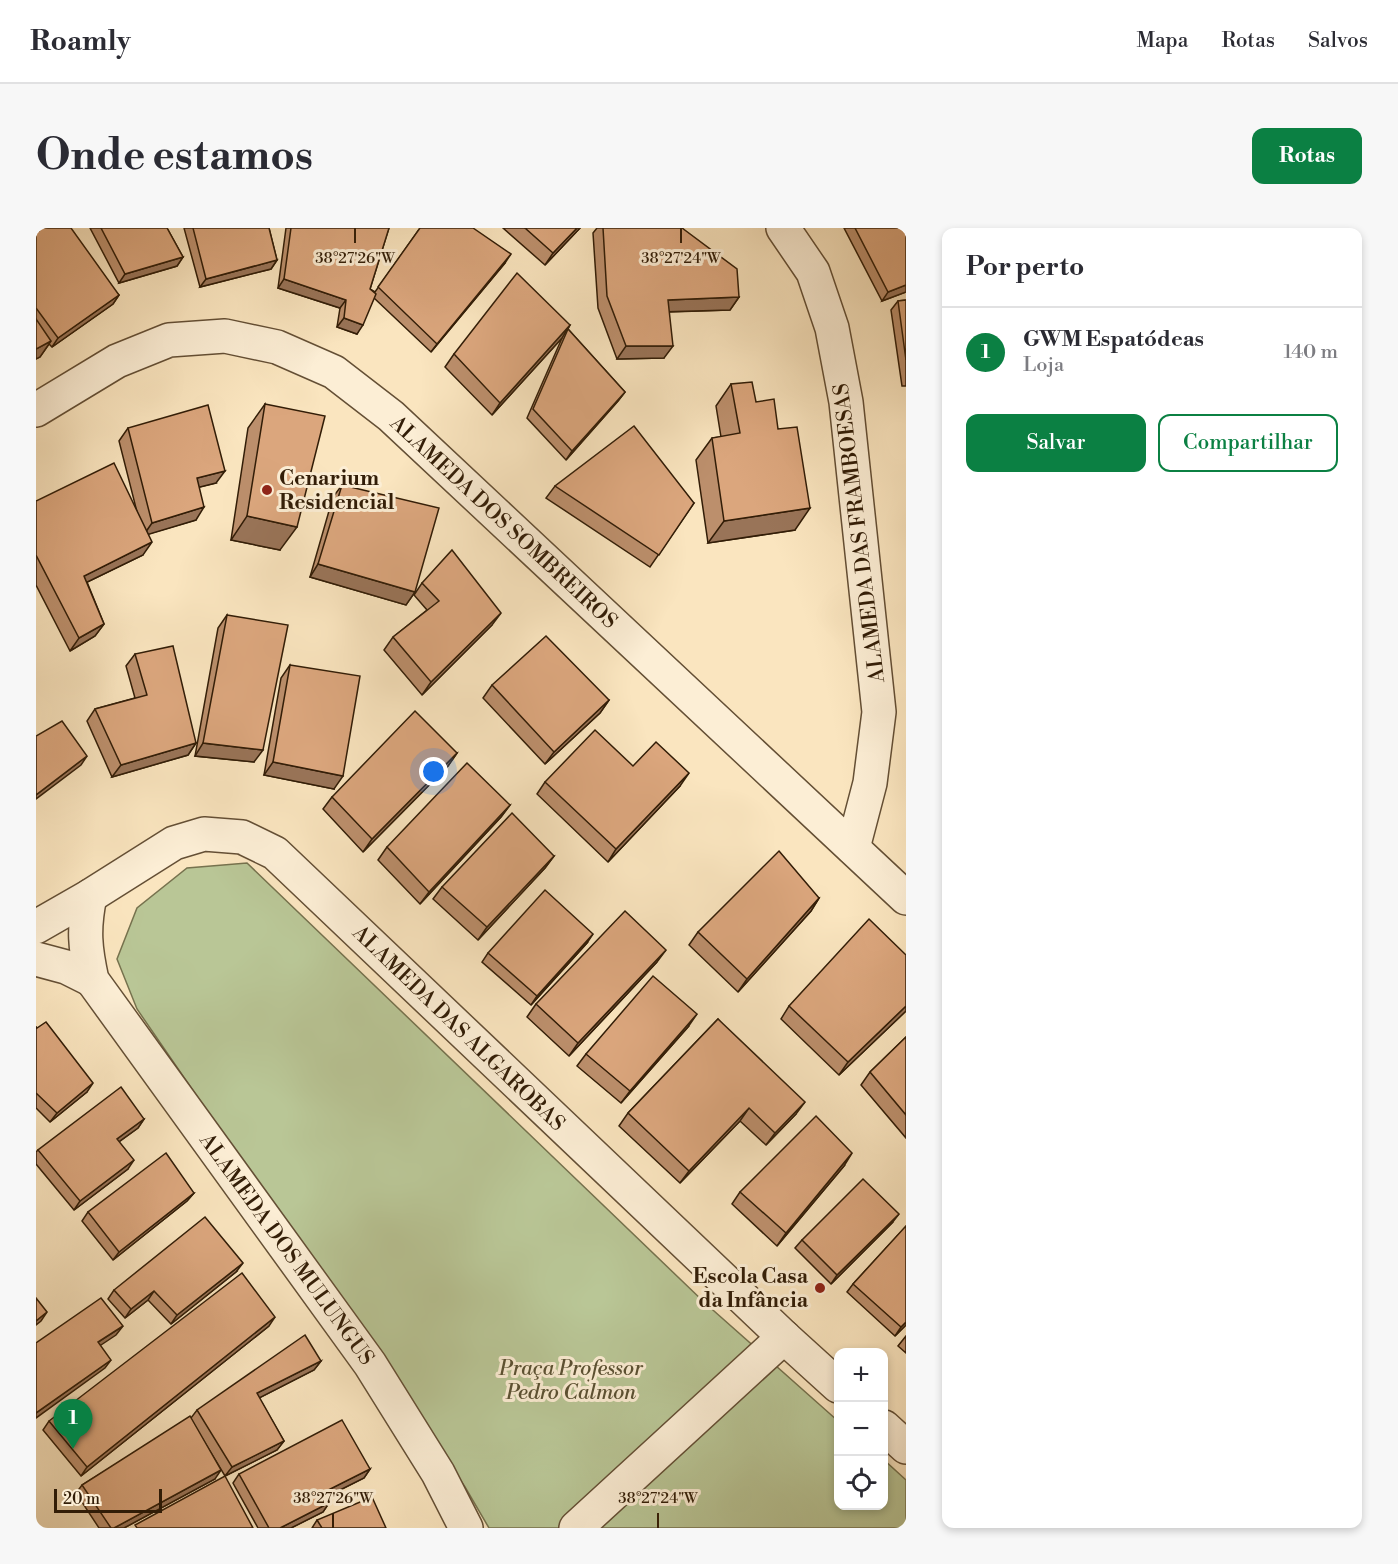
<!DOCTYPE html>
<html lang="pt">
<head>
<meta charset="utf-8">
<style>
  body { margin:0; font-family:"Libre Bodoni",serif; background:#f7f7f7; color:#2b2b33 }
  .controls { position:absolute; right:18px; bottom:18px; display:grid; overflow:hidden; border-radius:12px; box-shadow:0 3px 9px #0003 }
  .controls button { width:54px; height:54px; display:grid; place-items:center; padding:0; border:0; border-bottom:2px solid #e1e1e2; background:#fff; color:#2b2b33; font:30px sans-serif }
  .scale { position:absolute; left:18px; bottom:15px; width:108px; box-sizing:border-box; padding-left:6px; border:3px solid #321d07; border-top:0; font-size:16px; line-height:21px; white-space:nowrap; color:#321d07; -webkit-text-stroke:4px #fceed5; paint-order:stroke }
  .you { position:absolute; left:398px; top:544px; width:21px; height:21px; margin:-15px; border:4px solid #fff; border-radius:50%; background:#1a73e8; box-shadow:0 0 0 9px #1a73e833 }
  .badge { display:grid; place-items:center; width:39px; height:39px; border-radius:50%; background:#0b8043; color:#fff; font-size:20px; font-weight:700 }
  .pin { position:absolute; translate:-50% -50px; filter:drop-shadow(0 2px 3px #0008) }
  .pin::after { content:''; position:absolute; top:32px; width:21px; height:18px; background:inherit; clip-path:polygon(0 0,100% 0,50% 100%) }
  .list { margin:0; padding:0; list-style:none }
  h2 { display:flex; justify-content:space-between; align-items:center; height:78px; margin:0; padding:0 24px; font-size:26px }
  h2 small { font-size:20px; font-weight:400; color:#7c7c81 }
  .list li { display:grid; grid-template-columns:39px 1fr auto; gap:18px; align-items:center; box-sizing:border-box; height:90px; padding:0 24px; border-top:2px solid #e1e1e2 }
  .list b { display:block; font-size:22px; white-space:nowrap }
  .list p { margin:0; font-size:20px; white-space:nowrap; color:#7c7c81 }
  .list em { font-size:20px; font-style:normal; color:#7c7c81 }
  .actions { display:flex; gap:12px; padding:18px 24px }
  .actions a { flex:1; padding:14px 0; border:2px solid #0b8043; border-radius:12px; text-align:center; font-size:21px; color:#0b8043 }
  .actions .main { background:#0b8043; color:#fff }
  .icon { flex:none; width:33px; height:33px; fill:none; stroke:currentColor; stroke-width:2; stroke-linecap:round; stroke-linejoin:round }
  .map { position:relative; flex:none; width:870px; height:1300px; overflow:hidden; border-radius:12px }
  header { display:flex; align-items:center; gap:36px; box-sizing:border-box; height:84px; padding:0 30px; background:#fff; border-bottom:2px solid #e1e1e2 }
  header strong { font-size:28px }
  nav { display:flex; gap:33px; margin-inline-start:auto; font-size:21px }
  .intro { display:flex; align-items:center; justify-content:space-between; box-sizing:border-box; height:144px; padding:0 36px }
  h1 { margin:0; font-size:42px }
  .button { padding:15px 27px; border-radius:12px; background:#0b8043; color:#fff; font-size:21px; font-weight:700 }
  main { display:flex; gap:36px; padding:0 36px }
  aside { flex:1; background:#fff; border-radius:12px; box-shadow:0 3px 9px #0003 }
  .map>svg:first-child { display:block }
  .green { fill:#b9c696; stroke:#76724e; stroke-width:1.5 }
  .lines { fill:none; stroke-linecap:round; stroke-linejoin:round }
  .minor-casing { stroke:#644f35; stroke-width:36 }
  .minor { stroke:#fceed5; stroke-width:33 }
  .wall { fill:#bc8f6c; stroke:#321d07; stroke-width:1.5 }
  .shaded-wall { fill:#997458; stroke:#321d07; stroke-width:1.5 }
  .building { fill:#dba67d; stroke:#321d07; stroke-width:1.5 }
  .ticks { fill:none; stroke:#321d07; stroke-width:2 }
  .poi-dot { fill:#8f2418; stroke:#fceed5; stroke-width:2 }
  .labels { text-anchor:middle; stroke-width:6; stroke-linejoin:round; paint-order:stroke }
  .poi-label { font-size:21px; font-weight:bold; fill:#321d07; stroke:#fceed5; text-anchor:start }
  .street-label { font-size:21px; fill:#321d07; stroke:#fceed5 }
  .park-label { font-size:21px; font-style:italic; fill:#5a5032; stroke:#fceed5 }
  .ticks-label { font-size:15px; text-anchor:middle; fill:#321d07; stroke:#fceed5; stroke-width:6; stroke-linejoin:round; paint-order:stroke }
</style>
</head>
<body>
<header>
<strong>Roamly</strong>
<nav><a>Mapa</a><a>Rotas</a><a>Salvos</a></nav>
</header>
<div class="intro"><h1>Onde estamos</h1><a class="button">Rotas</a></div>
<main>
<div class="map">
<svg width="870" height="1300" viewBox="0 0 870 1300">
  <rect width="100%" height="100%" fill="#fae5bf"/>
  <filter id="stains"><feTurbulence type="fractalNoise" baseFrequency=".00333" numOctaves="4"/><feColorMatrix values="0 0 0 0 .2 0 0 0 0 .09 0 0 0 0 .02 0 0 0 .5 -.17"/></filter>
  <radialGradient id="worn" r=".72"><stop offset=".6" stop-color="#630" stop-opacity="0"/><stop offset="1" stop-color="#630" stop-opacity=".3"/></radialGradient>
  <polygon class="green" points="211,635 669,1075 802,1193 802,1278 848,1278 848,1232 870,1252 870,1300 453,1300 429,1259 101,781 81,731 101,680 151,640"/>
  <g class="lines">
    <g class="minor-casing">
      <g id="minor">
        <polyline points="747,0 777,44 796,100 810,174 843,484 834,555 817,620"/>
        <polyline points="0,182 81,133 133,112 189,108 241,119 298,144 355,188 870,670"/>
        <path d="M54 668C47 701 49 720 56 752L334 1136 402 1245 430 1300"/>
        <polyline points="0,699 54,668 138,615 168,606 206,609 239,625 748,1109 802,1158"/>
        <polyline points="0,731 30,739 56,752"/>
        <polyline points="848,1199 870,1219"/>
        <polyline points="540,1300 748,1109"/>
      </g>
    </g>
    <use href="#minor" class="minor"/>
  </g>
  <g class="wall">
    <polygon points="0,0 83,67 77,76 16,119 13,116 4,129 0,131"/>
    <polygon points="54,0 131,0 147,29 141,38 83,55"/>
    <polygon points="148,0 233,0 241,32 235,41 164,59"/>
    <polygon points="250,0 353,0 334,61 339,64 384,0 469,35 395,124 338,70 321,106 301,99 304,80 242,60"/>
    <polygon points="467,0 544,0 509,37"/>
    <polygon points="561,0 646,0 703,69 694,82 633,84 628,130 581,131 562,80 557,5"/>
    <polygon points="808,0 870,0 870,64 846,73"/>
    <polygon points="870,72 870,158 866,158 855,82 862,73"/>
    <polygon points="534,97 532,101 589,164 582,173 530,232 491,190 526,110 456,187 409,139 418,126"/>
    <polygon points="695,156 720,174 742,201 759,302 672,315 660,232 676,210 685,209 680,178"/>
    <polygon points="229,176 244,322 195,312 212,200"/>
    <polygon points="92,200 180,255 163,259 160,292 112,306 107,327 51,354 68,396 59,408 34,423 0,357 0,273 101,284 83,213"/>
    <polygon points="306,257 379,364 370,377 274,349 297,269"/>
    <polygon points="519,258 658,275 614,339 510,270"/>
    <polygon points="386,355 456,397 386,467 348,422 357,409 391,382 378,367"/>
    <polygon points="191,387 218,534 159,528 182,400"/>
    <polygon points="99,426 160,515 152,527 76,549 51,493 59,481 99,470 90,438"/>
    <polygon points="254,437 298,561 228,547 245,450"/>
    <polygon points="456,457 573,472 564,485 509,536 447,470"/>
    <polygon points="421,525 412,538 327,624 287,581 296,569"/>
    <polygon points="597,538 644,558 572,634 501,566 509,554"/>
    <polygon points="474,577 465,589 384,676 342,632 351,619"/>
    <polygon points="518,628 509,640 442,712 397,671 406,659"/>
    <polygon points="783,670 775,683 702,764 653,717 662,704"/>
    <polygon points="551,715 495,777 446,734 452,725"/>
    <polygon points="621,734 533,828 491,789 500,776"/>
    <polygon points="753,778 870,783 803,847 745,791"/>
    <polygon points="682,791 760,886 730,917 704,893 644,955 583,898 592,885"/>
    <polygon points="0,799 51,864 14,894 0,880"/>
    <polygon points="652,799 585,875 541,838 550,826"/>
    <polygon points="870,809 870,910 825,857 834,844"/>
    <polygon points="108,891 102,900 83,914 92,941 38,982 0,936 0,924 2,922"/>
    <polygon points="808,938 741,1018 696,976 704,964"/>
    <polygon points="158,965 151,973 77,1032 46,993 52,984"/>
    <polygon points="856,995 795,1056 759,1020 766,1012"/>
    <polygon points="870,998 870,1097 859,1108 811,1064 817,1056"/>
    <polygon points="200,1044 135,1096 112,1072 89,1090 72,1071 78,1062"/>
    <polygon points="233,1098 45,1248 7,1202 13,1193"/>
    <polygon points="870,1108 870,1125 862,1118"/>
    <polygon points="285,1133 278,1142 223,1170 248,1213 241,1222 189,1248 166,1210 179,1251 88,1300 63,1300 40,1265 46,1257 155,1190 161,1182"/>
    <polygon points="334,1241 328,1250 290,1269 293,1275 287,1284 255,1300 222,1300 197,1255 203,1246"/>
    <polygon points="281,1292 350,1300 276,1300"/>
  </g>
  <g class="shaded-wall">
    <polygon points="541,0 544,0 509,37 517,25"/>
    <polygon points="475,26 469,35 395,124 401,116"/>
    <polygon points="147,29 141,38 83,55 89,46"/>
    <polygon points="241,32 235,41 164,59 170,51"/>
    <polygon points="248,51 310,72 304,80 242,60"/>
    <polygon points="870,57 870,64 846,73 852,64"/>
    <polygon points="83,67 77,76 16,119 22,110"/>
    <polygon points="703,69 694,82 623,84 632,72"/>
    <polygon points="308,90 327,97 321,106 301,99"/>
    <polygon points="534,97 526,110 456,187 464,175"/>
    <polygon points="15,113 4,129 0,131 0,121"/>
    <polygon points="590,118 637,118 628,130 581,131"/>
    <polygon points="589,164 582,173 530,232 536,223"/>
    <polygon points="189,243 180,255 152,262 161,250"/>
    <polygon points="168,279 160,292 107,308 116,295"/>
    <polygon points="774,280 759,302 672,315 688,293"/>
    <polygon points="211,288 261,299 244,322 195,312"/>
    <polygon points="116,314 107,327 39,360 48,348"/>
    <polygon points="282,336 379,364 370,377 274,349"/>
    <polygon points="465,385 456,397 386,467 395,454"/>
    <polygon points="68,396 59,408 34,423 43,410"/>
    <polygon points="573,472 564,485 509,536 518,524"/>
    <polygon points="160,515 152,527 76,549 85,537"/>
    <polygon points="167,515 227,522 218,534 159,528"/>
    <polygon points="421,525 412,538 327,624 336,611"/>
    <polygon points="51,528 45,537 0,571 0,567"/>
    <polygon points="237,534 307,548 298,561 228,547"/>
    <polygon points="653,545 644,558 572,634 580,621"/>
    <polygon points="474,577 465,589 384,676 393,664"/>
    <polygon points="518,628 509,640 442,712 451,699"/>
    <polygon points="783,670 775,683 702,764 711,751"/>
    <polygon points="557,706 551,715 495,777 501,768"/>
    <polygon points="630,722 621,734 533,828 542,815"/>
    <polygon points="870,778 870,783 803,847 812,834"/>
    <polygon points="661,786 652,799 585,875 594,863"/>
    <polygon points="57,855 51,864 14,894 21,885"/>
    <polygon points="769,874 760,886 730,917 739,905"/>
    <polygon points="713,880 704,893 644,955 653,943"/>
    <polygon points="108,891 102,900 74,920 81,911"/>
    <polygon points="816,925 808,938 741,1018 750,1005"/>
    <polygon points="98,932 92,941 38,982 44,973"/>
    <polygon points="158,965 151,973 77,1032 83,1024"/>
    <polygon points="863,986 856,995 795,1056 801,1047"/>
    <polygon points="207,1035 200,1044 135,1096 141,1087"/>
    <polygon points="118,1063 112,1072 89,1090 95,1081"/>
    <polygon points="11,1084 5,1093 0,1097 0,1093"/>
    <polygon points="239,1089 233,1098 45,1248 51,1239"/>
    <polygon points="870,1094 870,1097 859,1108 865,1099"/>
    <polygon points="87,1098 80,1107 56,1123 62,1114"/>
    <polygon points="75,1132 69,1140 0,1190 0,1185"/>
    <polygon points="285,1133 278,1142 215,1174 221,1165"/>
    <polygon points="248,1213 241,1222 189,1248 196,1239"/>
    <polygon points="334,1241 328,1250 282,1273 288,1264"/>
    <polygon points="185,1242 179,1251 88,1300 78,1300"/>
    <polygon points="293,1275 287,1284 255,1300 244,1300"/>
  </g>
  <g class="building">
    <polygon points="0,0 35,0 83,67 22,110 0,80"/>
    <polygon points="65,0 131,0 147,29 89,46"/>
    <polygon points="157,0 233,0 241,32 170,51"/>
    <polygon points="255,0 353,0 334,61 340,66 327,97 308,90 310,72 248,51"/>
    <polygon points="384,0 437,0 475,26 401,116 342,59"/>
    <polygon points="489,0 541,0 517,25"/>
    <polygon points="567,0 646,0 701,41 703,69 632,72 637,118 590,118 571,68"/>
    <polygon points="819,0 870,0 870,57 852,64"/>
    <polygon points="481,45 534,97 464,175 418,126"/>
    <polygon points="870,72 870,132 862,73"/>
    <polygon points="0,91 15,113 0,121"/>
    <polygon points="532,101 589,164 536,223 497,181"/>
    <polygon points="716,154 720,174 738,171 742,201 761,199 774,280 688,293 676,210 704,205 695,156"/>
    <polygon points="229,176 289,188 261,299 211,288"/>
    <polygon points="172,177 189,243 161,250 168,279 116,295 92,200"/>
    <polygon points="598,198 658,275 623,327 519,258"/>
    <polygon points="78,235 116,314 48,348 68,396 43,410 0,327 0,273"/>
    <polygon points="306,257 403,280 379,364 282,336"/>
    <polygon points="416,322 465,385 395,454 357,409 403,373 386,355"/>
    <polygon points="191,387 252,397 227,522 167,515"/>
    <polygon points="510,408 573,472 518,524 456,457"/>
    <polygon points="137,418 160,515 85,537 59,481 111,467 99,426"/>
    <polygon points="254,437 324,448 307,548 237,534"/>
    <polygon points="379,483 421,525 336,611 296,569"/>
    <polygon points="26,493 51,528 0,567 0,508"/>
    <polygon points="559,502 597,538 620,514 653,545 580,621 509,554"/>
    <polygon points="431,535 474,577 393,664 351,619"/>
    <polygon points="476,585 518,628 451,699 406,659"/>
    <polygon points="743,623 783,670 711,751 662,704"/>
    <polygon points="509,662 557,706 501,768 452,725"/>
    <polygon points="589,683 630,722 542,815 500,776"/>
    <polygon points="833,691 870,727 870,778 812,834 753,778"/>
    <polygon points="617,748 661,786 594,863 550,826"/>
    <polygon points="682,791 769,874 739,905 713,880 653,943 592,885"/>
    <polygon points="10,794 57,855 21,885 0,865 0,799 1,800"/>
    <polygon points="870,809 870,887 834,844"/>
    <polygon points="85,859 108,891 81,911 98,932 44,973 2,922"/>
    <polygon points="780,888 816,925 750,1005 704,964"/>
    <polygon points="130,925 158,965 83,1024 52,984"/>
    <polygon points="827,951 863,986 801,1047 766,1012"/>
    <polygon points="169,989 207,1035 141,1087 118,1063 95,1081 78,1062"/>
    <polygon points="870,998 870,1094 865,1099 817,1056"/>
    <polygon points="206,1045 239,1089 51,1239 13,1193"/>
    <polygon points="0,1070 11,1084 0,1093"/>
    <polygon points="65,1070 87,1098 62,1114 75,1132 0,1185 0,1115"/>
    <polygon points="269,1107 285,1133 221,1165 248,1213 196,1239 161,1182"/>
    <polygon points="154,1188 185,1242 78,1300 75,1300 46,1257"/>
    <polygon points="306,1192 334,1241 288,1264 293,1275 244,1300 233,1300 203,1246"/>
    <polygon points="189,1248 217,1300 101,1300 99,1297"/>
    <polygon points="336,1269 350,1300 286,1300 281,1292"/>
  </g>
  <path class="ticks" d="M319 15V0M645 15V0M297 1300V1285M622 1300V1285"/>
  <g class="poi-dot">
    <circle cx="231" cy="262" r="6"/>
    <circle cx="784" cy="1060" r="6"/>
  </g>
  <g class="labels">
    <g class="poi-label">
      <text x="243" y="257">Cenarium<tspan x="243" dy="24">Residencial</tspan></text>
      <text x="772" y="1055" text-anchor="end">Escola Casa<tspan x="772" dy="24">da Infância</tspan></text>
    </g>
    <g class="street-label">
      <text transform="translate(468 294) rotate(43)" y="7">ALAMEDA DOS SOMBREIROS</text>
      <text transform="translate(823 305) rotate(-97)" y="7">ALAMEDA DAS FRAMBOESAS</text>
      <text transform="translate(423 800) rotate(44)" y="7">ALAMEDA DAS ALGAROBAS</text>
      <text transform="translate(251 1021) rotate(54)" y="7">ALAMEDA DOS MULUNGUS</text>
    </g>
    <g class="park-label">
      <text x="535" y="1147">Praça Professor<tspan x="535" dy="24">Pedro Calmon</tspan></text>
    </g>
  </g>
  <g class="ticks-label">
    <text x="319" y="35">38°27'26"W</text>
    <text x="645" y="35">38°27'24"W</text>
    <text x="297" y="1275">38°27'26"W</text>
    <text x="622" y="1275">38°27'24"W</text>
  </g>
  <rect width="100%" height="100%" filter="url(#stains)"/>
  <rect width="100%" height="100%" fill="url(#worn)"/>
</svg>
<div class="controls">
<button>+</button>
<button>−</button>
<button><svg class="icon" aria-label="locate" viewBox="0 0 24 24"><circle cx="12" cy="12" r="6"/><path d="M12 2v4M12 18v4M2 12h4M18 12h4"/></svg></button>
</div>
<div class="scale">20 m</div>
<div class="you"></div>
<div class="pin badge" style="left:37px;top:1221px">1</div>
</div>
<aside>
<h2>Por perto<small></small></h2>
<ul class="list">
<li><span class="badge">1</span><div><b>GWM Espatódeas</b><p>Loja</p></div><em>140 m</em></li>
</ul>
<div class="actions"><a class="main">Salvar</a><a>Compartilhar</a></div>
</aside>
</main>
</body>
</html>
